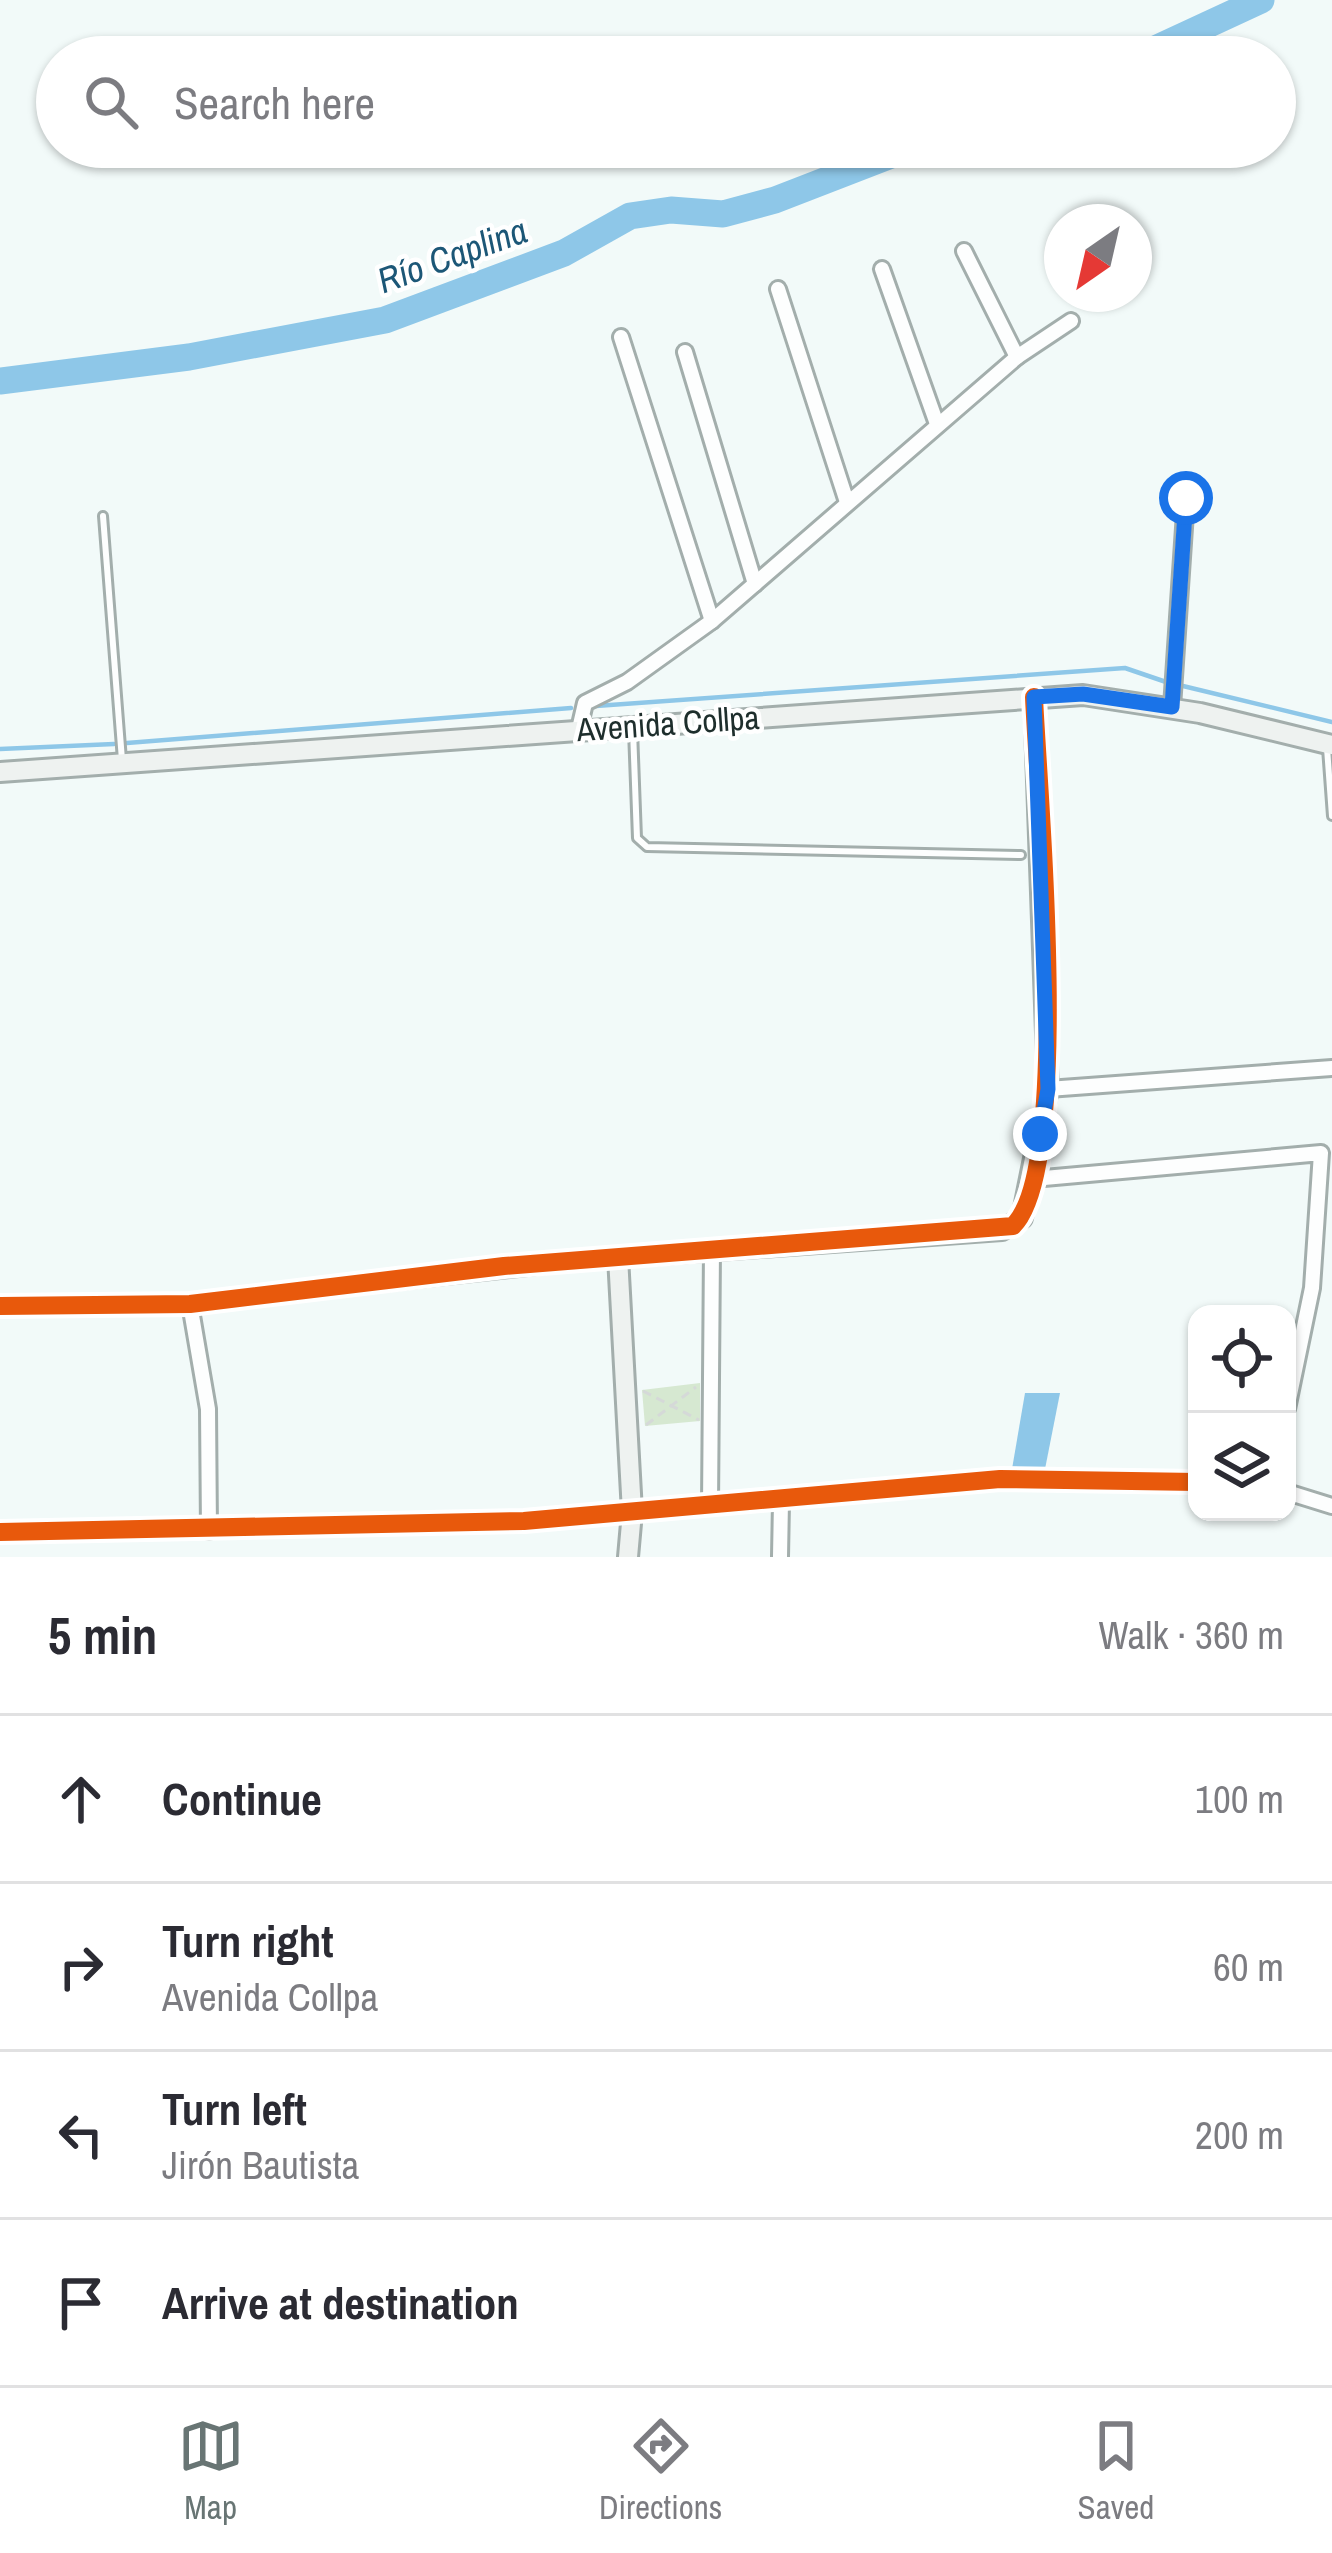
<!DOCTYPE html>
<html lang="en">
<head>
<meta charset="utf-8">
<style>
  body { margin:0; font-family:"Archivo Narrow",sans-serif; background:#f7f7f7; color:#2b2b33 }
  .controls { position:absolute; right:36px; bottom:36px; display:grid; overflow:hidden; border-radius:24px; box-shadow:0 3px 9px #0004 }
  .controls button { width:108px; height:108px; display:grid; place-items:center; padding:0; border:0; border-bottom:3px solid #e1e1e2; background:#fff; color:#2b2b33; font:60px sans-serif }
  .compass { position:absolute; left:1044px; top:204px; width:108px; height:108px; border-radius:50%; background:#fff; box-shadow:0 3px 9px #0004; rotate:214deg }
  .stop { position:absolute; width:36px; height:36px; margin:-27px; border:9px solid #1a73e8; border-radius:50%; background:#fff }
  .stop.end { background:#1a73e8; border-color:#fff; box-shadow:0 3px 12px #0008 }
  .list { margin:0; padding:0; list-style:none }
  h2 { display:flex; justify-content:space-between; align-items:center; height:156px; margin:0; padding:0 48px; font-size:51px }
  h2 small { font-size:39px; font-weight:400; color:#7c7c81 }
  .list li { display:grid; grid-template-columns:78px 1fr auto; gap:36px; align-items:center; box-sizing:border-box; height:168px; padding:0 48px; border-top:3px solid #e1e1e2 }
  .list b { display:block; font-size:45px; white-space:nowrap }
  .list p { margin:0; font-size:39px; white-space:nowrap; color:#7c7c81 }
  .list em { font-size:39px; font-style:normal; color:#7c7c81 }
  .icon { flex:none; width:66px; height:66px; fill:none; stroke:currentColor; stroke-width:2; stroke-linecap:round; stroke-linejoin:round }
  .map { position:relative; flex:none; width:1332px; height:1557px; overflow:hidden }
  .search { position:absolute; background:#fff; box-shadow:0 3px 9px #0004; left:36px; right:36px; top:36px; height:132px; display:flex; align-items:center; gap:30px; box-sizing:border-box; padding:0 42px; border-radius:66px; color:#7c7c81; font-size:45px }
  .sheet { height:828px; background:#fff }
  nav { display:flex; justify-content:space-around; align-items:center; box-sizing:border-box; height:168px; border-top:3px solid #e1e1e2; background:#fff; font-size:33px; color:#7c7c81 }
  nav a { display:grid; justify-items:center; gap:6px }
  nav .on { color:#687574 }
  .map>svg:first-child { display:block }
  .green { fill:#d6e8d1 }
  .water { fill:#8ec7e8 }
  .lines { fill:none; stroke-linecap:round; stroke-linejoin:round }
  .stream { stroke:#8ec7e8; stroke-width:4.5 }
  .river { stroke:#8ec7e8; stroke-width:27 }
  .lane-casing { stroke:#a3aeac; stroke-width:12 }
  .street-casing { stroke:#a3aeac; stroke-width:20 }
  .secondary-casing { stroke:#a3aeac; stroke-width:24 }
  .path { stroke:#d5d9d8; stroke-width:3; stroke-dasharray:9 6; stroke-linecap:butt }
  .lane { stroke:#fdfefe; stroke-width:6 }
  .street { stroke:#fdfefe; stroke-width:14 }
  .secondary { stroke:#eef2f0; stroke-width:18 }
  .cycleway-casing { stroke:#fff; stroke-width:26 }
  .cycleway { stroke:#e8590c; stroke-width:18 }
  .route { stroke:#1a73e8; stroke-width:15 }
  .labels { text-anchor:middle; stroke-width:9; stroke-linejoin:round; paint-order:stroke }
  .street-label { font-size:33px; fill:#1e2e2c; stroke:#fff }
  .water-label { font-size:36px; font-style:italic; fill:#1c5777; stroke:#fff }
</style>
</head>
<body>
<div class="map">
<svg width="1332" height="1557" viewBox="0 0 1332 1557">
  <rect width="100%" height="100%" fill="#f2faf9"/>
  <polygon class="green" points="700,1383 700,1421 645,1426 642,1390"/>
  <polygon class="water" points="1025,1393 1060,1393 1045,1469 1012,1469"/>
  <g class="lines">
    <g class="stream">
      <polyline points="1183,686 1332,722"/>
      <polyline points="596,706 1125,668 1169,683"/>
      <polyline points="127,743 571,708"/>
      <polyline points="0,749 114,744"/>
    </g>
    <g class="river">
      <polyline points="1138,57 1261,0"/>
      <polyline points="0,381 189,357 385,320 564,253 630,216 671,210 723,214 775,200 912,147"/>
    </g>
    <g class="lane-casing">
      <g id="lane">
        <polyline points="103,516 122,760"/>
        <polyline points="633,730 637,838 647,847 1021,855"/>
        <polyline points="1327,748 1332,816"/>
      </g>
    </g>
    <g class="street-casing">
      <g id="street">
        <polyline points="964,251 1017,357"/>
        <polyline points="882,269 937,424"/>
        <polyline points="778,289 847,502"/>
        <polyline points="621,337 712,621"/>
        <polyline points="685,352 755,584"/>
        <polyline points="1172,707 1186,498"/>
        <polyline points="579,729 585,703 627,682 712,621 1017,357 1071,321"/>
        <polyline points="1048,1089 1332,1068"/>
        <polyline points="1033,1179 1321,1153 1312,1288 1287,1409"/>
        <polyline points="190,1304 208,1409 209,1531"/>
        <polyline points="0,1306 190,1304 618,1257"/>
        <polyline points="1287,1492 1332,1506"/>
        <polyline points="710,1507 712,1249"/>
        <polyline points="0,1532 524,1521 1000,1479 1197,1482"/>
        <polyline points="780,1557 781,1502"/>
      </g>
    </g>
    <g class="secondary-casing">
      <g id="secondary">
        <polyline points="0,772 1083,695 1200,713 1332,745"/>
        <polyline points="628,1557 632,1512 618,1257 1002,1230 1022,1218 1048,1089 1034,697"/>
      </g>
    </g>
    <g class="path">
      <polyline points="643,1391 699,1420"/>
      <polyline points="646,1425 696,1387"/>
    </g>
    <use href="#lane" class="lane"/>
    <use href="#street" class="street"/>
    <use href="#secondary" class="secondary"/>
    <g class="cycleway-casing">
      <g id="cycleway">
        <path d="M0 1306 190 1304 504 1266 1013 1226C1073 1168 1038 791 1034 697"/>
        <polyline points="0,1532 524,1521 1000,1479 1197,1482"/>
      </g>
    </g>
    <use href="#cycleway" class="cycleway"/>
  </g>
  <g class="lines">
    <polyline class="route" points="1040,1134 1048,1089 1034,697 1083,694 1172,707 1186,498"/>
  </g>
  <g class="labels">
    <g class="street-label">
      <text transform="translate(668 723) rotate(-4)" y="12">Avenida Collpa</text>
    </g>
    <g class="water-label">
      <text transform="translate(452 255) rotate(-20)" y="13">Río Caplina</text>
    </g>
  </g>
</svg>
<div class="controls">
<button><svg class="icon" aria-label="locate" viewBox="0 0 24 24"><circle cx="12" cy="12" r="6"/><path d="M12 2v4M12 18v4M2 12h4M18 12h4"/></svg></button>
<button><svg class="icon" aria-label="layers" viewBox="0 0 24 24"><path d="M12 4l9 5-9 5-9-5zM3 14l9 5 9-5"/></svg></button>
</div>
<svg class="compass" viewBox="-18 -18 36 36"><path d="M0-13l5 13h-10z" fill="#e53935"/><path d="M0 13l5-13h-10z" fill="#7c7c81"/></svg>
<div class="stop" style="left:1186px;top:498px"></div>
<div class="stop end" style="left:1040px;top:1134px"></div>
<div class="search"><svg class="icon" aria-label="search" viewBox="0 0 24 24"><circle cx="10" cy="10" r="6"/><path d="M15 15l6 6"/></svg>Search here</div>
</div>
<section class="sheet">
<h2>5 min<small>Walk · 360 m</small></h2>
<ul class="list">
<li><svg class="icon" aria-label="ahead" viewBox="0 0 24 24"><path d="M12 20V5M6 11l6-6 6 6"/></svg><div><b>Continue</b></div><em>100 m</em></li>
<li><svg class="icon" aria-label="right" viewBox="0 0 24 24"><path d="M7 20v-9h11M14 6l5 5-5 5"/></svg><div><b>Turn right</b><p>Avenida Collpa</p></div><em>60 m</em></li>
<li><svg class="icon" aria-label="left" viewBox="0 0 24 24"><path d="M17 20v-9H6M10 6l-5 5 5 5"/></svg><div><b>Turn left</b><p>Jirón Bautista</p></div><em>200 m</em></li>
<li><svg class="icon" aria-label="arrive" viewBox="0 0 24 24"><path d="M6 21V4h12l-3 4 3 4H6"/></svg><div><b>Arrive at destination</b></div></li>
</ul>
</section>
<nav>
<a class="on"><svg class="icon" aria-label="map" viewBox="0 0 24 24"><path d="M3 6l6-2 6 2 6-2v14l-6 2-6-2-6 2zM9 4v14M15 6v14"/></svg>Map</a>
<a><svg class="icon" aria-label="directions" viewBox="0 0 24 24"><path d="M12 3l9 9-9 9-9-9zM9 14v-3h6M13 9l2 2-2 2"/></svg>Directions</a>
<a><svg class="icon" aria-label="saved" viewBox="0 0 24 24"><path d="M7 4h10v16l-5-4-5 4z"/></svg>Saved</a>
</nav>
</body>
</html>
